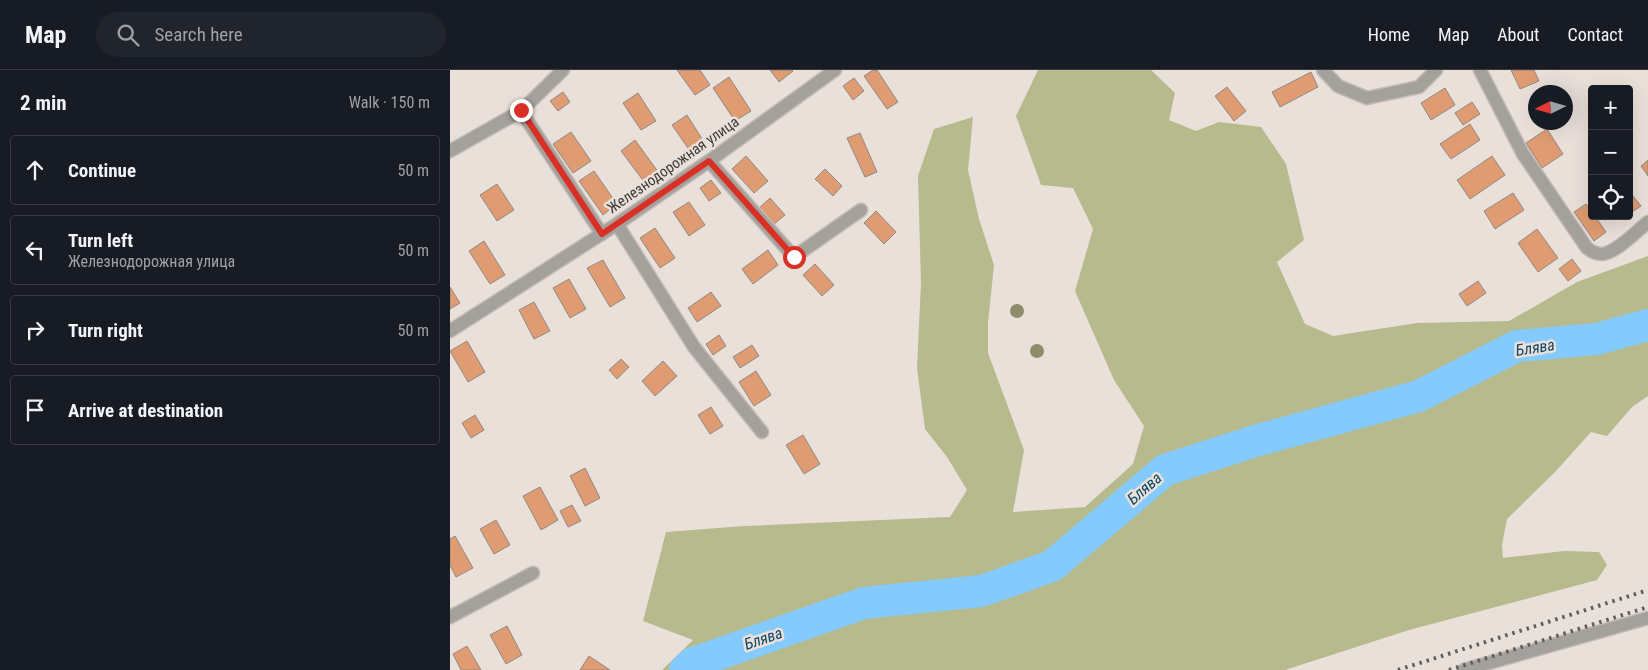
<!DOCTYPE html>
<html lang="en">
<head>
<meta charset="utf-8">
<style>
  body { margin:0; font-family:"Roboto Condensed",sans-serif; background:#20242c; color:#f1f3f6 }
  .controls { position:absolute; right:15px; top:15px; display:grid; overflow:hidden; border-radius:5px; box-shadow:0 5px 20px #0002 }
  .controls button { width:45px; height:45px; display:grid; place-items:center; padding:0; border:0; border-bottom:1px solid #363941; background:#171b24; color:#f1f3f6; font:25px sans-serif }
  .compass { position:absolute; left:1078px; top:15px; width:45px; height:45px; border-radius:50%; background:#171b24; box-shadow:0 5px 20px #0002; rotate:265deg }
  .stop { position:absolute; width:15px; height:15px; margin:-11px; border:4px solid #d93025; border-radius:50%; background:#fff }
  .stop.end { background:#d93025; border-color:#fff; box-shadow:0 1px 5px #0008 }
  .list { margin:0; padding:0; list-style:none }
  h2 { display:flex; justify-content:space-between; align-items:center; height:65px; margin:0; padding:0 20px; font-size:21px }
  h2 small { font-size:16px; font-weight:400; color:#9ea1a6 }
  .list li { display:grid; grid-template-columns:32px 1fr auto; gap:15px; align-items:center; box-sizing:border-box; height:70px; margin:0 10px 10px; padding:0 10px; border:1px solid #363941; border-radius:5px }
  .list b { display:block; font-size:19px; white-space:nowrap }
  .list p { margin:0; font-size:16px; white-space:nowrap; color:#9ea1a6 }
  .list em { font-size:16px; font-style:normal; color:#9ea1a6 }
  .icon { flex:none; width:28px; height:28px; fill:none; stroke:currentColor; stroke-width:2; stroke-linecap:round; stroke-linejoin:round }
  .map { position:relative; flex:none; width:1198px; height:600px; overflow:hidden }
  header { display:flex; align-items:center; gap:30px; box-sizing:border-box; height:70px; padding:0 25px; background:#171b24; border-bottom:1px solid #363941 }
  header strong { font-size:24px }
  nav { display:flex; gap:28px; margin-inline-start:auto; font-size:18px }
  .search { width:350px; height:45px; background:#20242c; display:flex; align-items:center; gap:12px; box-sizing:border-box; padding:0 18px; border-radius:28px; color:#9ea1a6; font-size:19px }
  main { display:flex }
  aside { flex:1; background:#171b24 }
  .map>svg:first-child { display:block }
  .green { fill:#b6ba8d }
  .lines { fill:none; stroke-linecap:round; stroke-linejoin:round }
  .river { stroke:#85cafc; stroke-width:32 }
  .building { fill:#df9b71; stroke:#938983 }
  .minor-casing { stroke:#c4bbb6; stroke-width:15 }
  .minor { stroke:#a4a19d; stroke-width:12 }
  .rail { stroke:#625d5a; stroke-width:4; stroke-dasharray:2.5 5; stroke-linecap:butt }
  .tree { fill:#8f8c69 }
  .route { stroke:#d93025; stroke-width:6 }
  .labels { text-anchor:middle; stroke-width:5; stroke-linejoin:round; paint-order:stroke }
  .street-label { font-size:15px; fill:#3e3a38; stroke:#eae0da }
  .water-label { font-size:16px; font-style:italic; fill:#0f4565; stroke:#eae0da }
</style>
</head>
<body>
<header>
<strong>Map</strong>
<div class="search"><svg class="icon" aria-label="search" viewBox="0 0 24 24"><circle cx="10" cy="10" r="6"/><path d="M15 15l6 6"/></svg>Search here</div>
<nav><a>Home</a><a>Map</a><a>About</a><a>Contact</a></nav>
</header>
<main>
<aside>
<h2>2 min<small>Walk · 150 m</small></h2>
<ul class="list">
<li><svg class="icon" aria-label="ahead" viewBox="0 0 24 24"><path d="M12 20V5M6 11l6-6 6 6"/></svg><div><b>Continue</b></div><em>50 m</em></li>
<li><svg class="icon" aria-label="left" viewBox="0 0 24 24"><path d="M17 20v-9H6M10 6l-5 5 5 5"/></svg><div><b>Turn left</b><p>Железнодорожная улица</p></div><em>50 m</em></li>
<li><svg class="icon" aria-label="right" viewBox="0 0 24 24"><path d="M7 20v-9h11M14 6l5 5-5 5"/></svg><div><b>Turn right</b></div><em>50 m</em></li>
<li><svg class="icon" aria-label="arrive" viewBox="0 0 24 24"><path d="M6 21V4h12l-3 4 3 4H6"/></svg><div><b>Arrive at destination</b></div></li>
</ul>
</aside>
<div class="map">
<svg width="1198" height="600" viewBox="0 0 1198 600">
  <rect width="100%" height="100%" fill="#eae0da"/>
  <polygon class="green" points="588,0 701,0 725,23 719,50 746,61 769,52 811,57 836,94 854,170 827,192 855,254 883,266 967,253 1059,251 1127,212 1198,186 1198,326 1182,337 1157,366 1141,362 1106,401 1057,449 1052,475 1053,488 1114,481 1149,482 1157,495 1147,510 959,560 835,600 212,600 243,570 193,551 216,462 294,456 500,447 517,420 497,387 475,359 467,298 471,213 468,106 484,59 523,47 518,100 529,149 544,195 538,253 538,283 574,380 563,442 635,437 683,394 694,356 664,310 625,221 643,159 623,118 591,115 566,46"/>
  <g class="lines">
    <polyline class="river" points="235,600 243,593 414,533 531,521 602,496 715,400 805,371 969,326 1067,276 1147,269 1198,255"/>
  </g>
  <g class="building">
    <polygon points="227,0 250,0 260,15 245,25"/>
    <polygon points="320,0 342,0 343,1 329,12"/>
    <polygon points="423,0 427,0 448,32 437,39 414,6"/>
    <polygon points="1061,0 1084,0 1089,11 1070,19"/>
    <polygon points="861,2 868,17 830,37 822,22"/>
    <polygon points="279,7 301,41 285,51 263,18"/>
    <polygon points="404,8 414,21 403,30 393,16"/>
    <polygon points="777,17 796,41 784,51 765,26"/>
    <polygon points="995,18 1005,35 981,50 971,33"/>
    <polygon points="113,22 120,32 108,41 100,31"/>
    <polygon points="188,23 206,51 191,60 173,33"/>
    <polygon points="1022,32 1030,44 1013,55 1005,43"/>
    <polygon points="237,45 254,72 240,81 222,55"/>
    <polygon points="1020,54 1030,70 1001,89 990,74"/>
    <polygon points="1097,59 1113,84 1092,98 1076,73"/>
    <polygon points="121,62 141,91 123,103 103,74"/>
    <polygon points="410,63 427,102 415,107 397,68"/>
    <polygon points="185,70 209,103 195,113 171,81"/>
    <polygon points="296,86 318,111 304,123 282,99"/>
    <polygon points="1042,86 1055,105 1020,129 1007,110"/>
    <polygon points="1198,90 1198,106 1191,96"/>
    <polygon points="375,99 392,116 383,126 365,109"/>
    <polygon points="144,101 167,134 153,145 129,111"/>
    <polygon points="261,110 271,123 259,131 250,118"/>
    <polygon points="47,114 64,140 47,151 30,125"/>
    <polygon points="1179,121 1191,136 1179,144"/>
    <polygon points="1063,123 1074,140 1045,159 1034,141"/>
    <polygon points="320,128 335,145 323,155 309,138"/>
    <polygon points="239,132 255,155 239,166 223,142"/>
    <polygon points="1136,134 1142,142 1142,146 1145,146 1156,162 1144,171 1124,142"/>
    <polygon points="426,141 446,162 434,174 414,153"/>
    <polygon points="205,158 225,188 210,198 190,168"/>
    <polygon points="1087,159 1108,188 1088,202 1068,173"/>
    <polygon points="34,171 55,205 40,214 19,181"/>
    <polygon points="318,180 328,195 303,214 292,199"/>
    <polygon points="1122,189 1131,201 1118,211 1109,199"/>
    <polygon points="153,190 175,228 160,237 137,198"/>
    <polygon points="365,194 384,215 372,226 353,205"/>
    <polygon points="119,209 136,239 120,248 103,218"/>
    <polygon points="1028,211 1036,223 1017,236 1009,224"/>
    <polygon points="0,217 10,233 0,239"/>
    <polygon points="261,222 271,236 247,252 238,238"/>
    <polygon points="84,232 100,261 84,269 69,240"/>
    <polygon points="269,265 276,276 263,285 256,274"/>
    <polygon points="17,271 35,302 18,312 0,281"/>
    <polygon points="302,275 309,286 290,298 283,287"/>
    <polygon points="171,289 179,297 167,309 159,300"/>
    <polygon points="213,291 227,306 205,326 192,311"/>
    <polygon points="306,301 321,325 304,336 289,312"/>
    <polygon points="261,337 273,356 260,364 248,345"/>
    <polygon points="25,345 34,360 21,368 12,353"/>
    <polygon points="353,365 370,394 354,404 336,375"/>
    <polygon points="135,398 150,428 135,436 120,406"/>
    <polygon points="90,417 108,450 91,460 73,426"/>
    <polygon points="122,435 131,451 118,457 110,441"/>
    <polygon points="46,450 60,475 44,484 30,459"/>
    <polygon points="5,466 23,498 6,507 0,495 0,469"/>
    <polygon points="57,556 72,585 56,594 40,565"/>
    <polygon points="17,576 31,600 11,600 3,584"/>
    <polygon points="139,586 160,600 130,600"/>
  </g>
  <g class="lines">
    <g class="minor-casing">
      <g id="minor">
        <polyline points="873,0 888,16 917,28 969,17 986,0"/>
        <path d="M1030 0 1073 84 1137 178C1142 182 1146 184 1152 184 1166 183 1187 161 1198 152"/>
        <polyline points="71,41 152,164"/>
        <polyline points="0,81 71,41 113,0"/>
        <polyline points="259,91 344,187 411,140"/>
        <polyline points="167,154 244,277 312,362"/>
        <polyline points="0,261 167,154 259,91 385,0"/>
        <polyline points="0,547 83,503"/>
        <polyline points="1014,600 1198,548"/>
      </g>
    </g>
    <use href="#minor" class="minor"/>
    <g class="rail">
      <polyline points="948,600 1198,520"/>
      <polyline points="999,600 1198,537"/>
    </g>
  </g>
  <g class="tree">
    <circle cx="567" cy="241" r="7"/>
    <circle cx="587" cy="281" r="7"/>
  </g>
  <g class="lines">
    <polyline class="route" points="71,40 152,164 259,91 344,187"/>
  </g>
  <g class="labels">
    <g class="street-label">
      <text transform="translate(223 95) rotate(-35)" y="5">Железнодорожная улица</text>
    </g>
    <g class="water-label">
      <text transform="translate(1085 277) rotate(-9)" y="6">Блява</text>
      <text transform="translate(694 418) rotate(-41)" y="6">Блява</text>
      <text transform="translate(313 568) rotate(-19)" y="6">Блява</text>
    </g>
  </g>
</svg>
<div class="controls">
<button>+</button>
<button>−</button>
<button><svg class="icon" aria-label="locate" viewBox="0 0 24 24"><circle cx="12" cy="12" r="6"/><path d="M12 2v4M12 18v4M2 12h4M18 12h4"/></svg></button>
</div>
<svg class="compass" viewBox="-18 -18 36 36"><path d="M0-13l5 13h-10z" fill="#e53935"/><path d="M0 13l5-13h-10z" fill="#9ea1a6"/></svg>
<div class="stop" style="left:344px;top:187px"></div>
<div class="stop end" style="left:71px;top:40px"></div>
</div>
</main>
</body>
</html>
